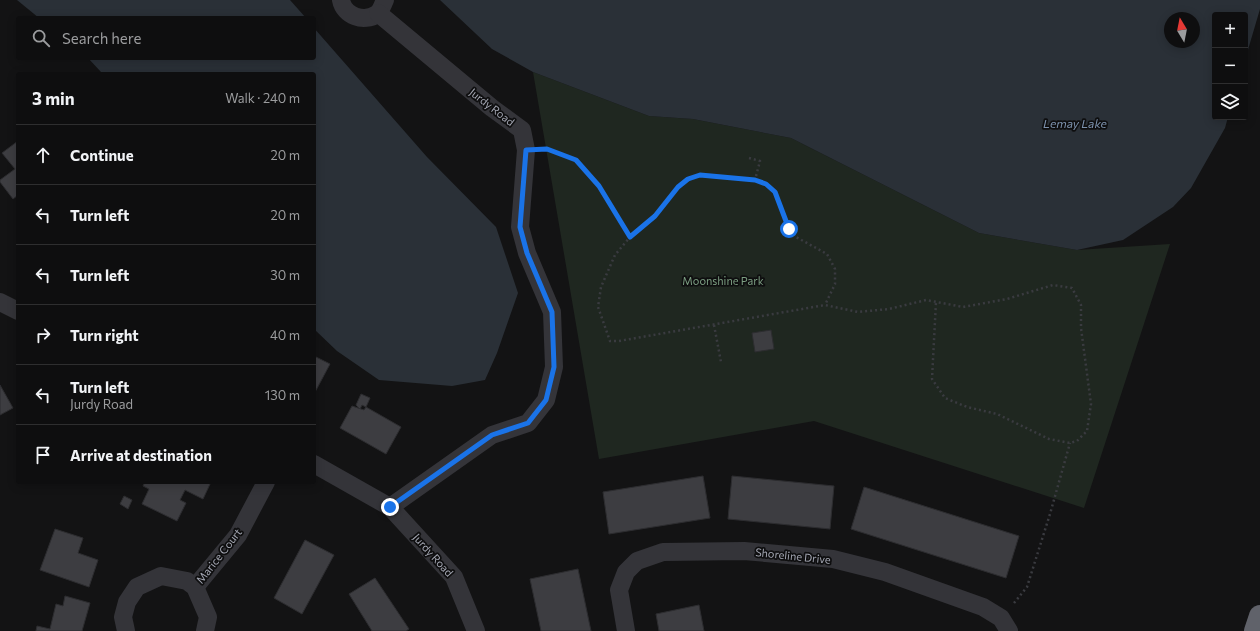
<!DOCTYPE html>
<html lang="en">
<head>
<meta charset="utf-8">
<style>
  body { margin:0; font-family:Commissioner,sans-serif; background:#1c1c1d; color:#f1f3f6 }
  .controls { position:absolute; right:12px; top:12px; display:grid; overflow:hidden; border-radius:4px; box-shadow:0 2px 10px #0003 }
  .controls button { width:36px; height:36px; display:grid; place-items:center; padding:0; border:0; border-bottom:1px solid #2e2e2f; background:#0e0e0f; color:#f1f3f6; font:20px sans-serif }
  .compass { position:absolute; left:1164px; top:12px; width:36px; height:36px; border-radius:50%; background:#0e0e0f; box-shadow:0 2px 10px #0003; rotate:350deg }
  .stop { position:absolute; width:12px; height:12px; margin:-9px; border:3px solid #1a73e8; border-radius:50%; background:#fff }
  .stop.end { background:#1a73e8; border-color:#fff; box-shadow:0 1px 4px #0008 }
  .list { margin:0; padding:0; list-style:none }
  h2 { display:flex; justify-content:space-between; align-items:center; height:52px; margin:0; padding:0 16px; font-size:17px }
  h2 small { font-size:13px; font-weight:400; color:#9b9c9e }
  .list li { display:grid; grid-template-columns:26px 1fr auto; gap:12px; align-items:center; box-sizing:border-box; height:60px; padding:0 16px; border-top:1px solid #2e2e2f }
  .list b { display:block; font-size:15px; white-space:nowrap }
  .list p { margin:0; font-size:13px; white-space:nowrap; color:#9b9c9e }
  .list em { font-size:13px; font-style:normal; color:#9b9c9e }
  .icon { flex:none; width:22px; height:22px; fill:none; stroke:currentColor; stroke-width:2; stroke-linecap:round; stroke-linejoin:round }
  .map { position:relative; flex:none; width:1260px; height:631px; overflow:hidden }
  .search { position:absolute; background:#0e0e0f; box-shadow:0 2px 10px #0003; left:16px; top:16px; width:300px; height:44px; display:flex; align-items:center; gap:10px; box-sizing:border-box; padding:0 14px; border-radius:4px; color:#9b9c9e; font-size:15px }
  .panel { position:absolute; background:#0e0e0f; box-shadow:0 2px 10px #0003; left:16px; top:72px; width:300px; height:412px; border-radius:4px }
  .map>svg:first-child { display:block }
  .green { fill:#1f2720 }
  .water { fill:#2a3037; fill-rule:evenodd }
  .building { fill:#3d3d41; stroke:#2d2d30 }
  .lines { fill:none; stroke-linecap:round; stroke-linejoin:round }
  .path { stroke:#3a3b40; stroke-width:2.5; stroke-dasharray:2 3; stroke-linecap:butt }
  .street { stroke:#343439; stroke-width:18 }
  .highway { stroke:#60626a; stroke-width:22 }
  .route { stroke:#1a73e8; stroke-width:5 }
  .labels { text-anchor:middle; stroke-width:3.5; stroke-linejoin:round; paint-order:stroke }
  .street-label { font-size:11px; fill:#a5a8b4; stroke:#0e0e0f }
  .park-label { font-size:11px; fill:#7c9e82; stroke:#0e0e0f }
  .water-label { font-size:12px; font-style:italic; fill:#7d92ae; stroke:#0e0e0f }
</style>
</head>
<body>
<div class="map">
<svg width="1260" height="631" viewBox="0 0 1260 631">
  <rect width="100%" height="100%" fill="#131314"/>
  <polygon class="green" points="533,72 649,116 693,119 791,138 979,233 1077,250 1170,244 1084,508 814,421 599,459"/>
  <g class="water">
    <polygon points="17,0 290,0 306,18 39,18"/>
    <path d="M440 0H1260V9L1245 60V15H1215V117H1228L1225 128 1191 188 1173 207 1123 240 1077 250 979 233 791 138 693 119 649 116 533 72 492 49ZM1170 18H1194V42H1170Z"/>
    <polygon points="314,28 427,157 496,227 518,293 497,353 485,380 452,386 379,380 337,351 314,329 314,74 106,74 101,72 88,58 314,58"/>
  </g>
  <g class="building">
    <polygon points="18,141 18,195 13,199 0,182 0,180 15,169 2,153"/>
    <polygon points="771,330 774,349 755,352 752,333"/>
    <polygon points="314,356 330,364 314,394"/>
    <polygon points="0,385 13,408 0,415"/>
    <polygon points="361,394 370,398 366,407 362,405 360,409 356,405"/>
    <polygon points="352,406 364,410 366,407 401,427 386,454 340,428"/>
    <polygon points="703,476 710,518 609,534 603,492"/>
    <polygon points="732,476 834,486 830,529 728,519"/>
    <polygon points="145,482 211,482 203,499 185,490 180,500 186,503 177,521 142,504 149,489 143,486"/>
    <polygon points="864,487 1019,536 1006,578 851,529"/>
    <polygon points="124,496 132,500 128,509 120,504"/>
    <polygon points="55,529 83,538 78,553 98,560 89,587 40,570"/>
    <polygon points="305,540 334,555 302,614 274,598"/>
    <polygon points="578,569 591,631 541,631 530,579"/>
    <polygon points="375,578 409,629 406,631 372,631 349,594"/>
    <polygon points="65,596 90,603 82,631 36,631 37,626 50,629 56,604 63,606"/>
    <polygon points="699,605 704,631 659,631 656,614"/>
  </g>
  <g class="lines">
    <g class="path">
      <polyline points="546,149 576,160 599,186 630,237 615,255 601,287 598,307 610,341 619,341 825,305 858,312 889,309 926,300 963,307 1007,299 1053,285 1072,288 1081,305 1081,328 1091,404 1087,431 1077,441 1070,443 1049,439 997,414 967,407 945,398 932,379 936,302"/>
      <polyline points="749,158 760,161 755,180"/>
      <polyline points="630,237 655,216 678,187 687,179 700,175 755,180 766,184 775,193 789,229 796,237 827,254 835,269 835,284 825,305"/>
      <polyline points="714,325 721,362"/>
      <polyline points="1014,603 1027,587 1050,514 1070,443"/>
    </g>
    <g class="street">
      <path d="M341 0C344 16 364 23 377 14 381 11 383 4 385 0"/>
      <polyline points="378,13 492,108 522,130 526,150 520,227 527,253 552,312 554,367 546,400 528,423 492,435 390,507"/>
      <polyline points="0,302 18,311"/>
      <polyline points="314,464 390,507 454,577 476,631"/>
      <polyline points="195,587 238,535 266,482"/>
      <polyline points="126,631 123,617 127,602 137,587 161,576 187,581 195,587 208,617 205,631"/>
      <polyline points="626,631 619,590 626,572 637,561 663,552 744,551 833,559 885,572 983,607 1001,618 1009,631"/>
    </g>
    <polyline class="highway" points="1255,631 1260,616"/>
  </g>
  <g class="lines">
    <polyline class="route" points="390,507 492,435 528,423 546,400 554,367 552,312 527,253 520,227 526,150 547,149 576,160 599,186 630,237 655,216 678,187 688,179 700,175 755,180 766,184 775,192 789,229"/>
  </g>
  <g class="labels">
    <g class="street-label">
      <text transform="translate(492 107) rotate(38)" y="4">Jurdy Road</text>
      <text transform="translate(433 555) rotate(48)" y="4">Jurdy Road</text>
      <text transform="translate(219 556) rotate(-52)" y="4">Marice Court</text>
      <text transform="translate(793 556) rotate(6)" y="4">Shoreline Drive</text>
    </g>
    <g class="park-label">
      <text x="723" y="285">Moonshine Park</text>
    </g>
    <g class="water-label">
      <text x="1075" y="128">Lemay Lake</text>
    </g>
  </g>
</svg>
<div class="controls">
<button>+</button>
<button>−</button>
<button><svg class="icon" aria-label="layers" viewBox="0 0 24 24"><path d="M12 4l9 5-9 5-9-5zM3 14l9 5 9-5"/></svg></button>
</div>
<svg class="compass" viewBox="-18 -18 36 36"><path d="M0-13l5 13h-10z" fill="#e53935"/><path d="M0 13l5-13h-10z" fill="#9b9c9e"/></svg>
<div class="stop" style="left:789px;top:229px"></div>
<div class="stop end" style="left:390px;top:507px"></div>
<div class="search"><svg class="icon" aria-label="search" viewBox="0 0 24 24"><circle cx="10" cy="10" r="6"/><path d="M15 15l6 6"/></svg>Search here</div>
<section class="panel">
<h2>3 min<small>Walk · 240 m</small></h2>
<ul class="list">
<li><svg class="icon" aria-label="ahead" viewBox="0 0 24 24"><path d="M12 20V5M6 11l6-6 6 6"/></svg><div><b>Continue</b></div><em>20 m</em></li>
<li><svg class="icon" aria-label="left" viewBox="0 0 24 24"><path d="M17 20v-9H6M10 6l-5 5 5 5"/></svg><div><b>Turn left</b></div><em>20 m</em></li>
<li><svg class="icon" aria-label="left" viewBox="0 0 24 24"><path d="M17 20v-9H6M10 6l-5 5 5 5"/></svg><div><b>Turn left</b></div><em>30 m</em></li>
<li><svg class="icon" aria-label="right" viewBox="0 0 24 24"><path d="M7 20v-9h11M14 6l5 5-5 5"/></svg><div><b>Turn right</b></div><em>40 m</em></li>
<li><svg class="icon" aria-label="left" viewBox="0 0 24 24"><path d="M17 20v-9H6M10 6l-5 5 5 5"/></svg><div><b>Turn left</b><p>Jurdy Road</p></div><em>130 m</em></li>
<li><svg class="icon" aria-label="arrive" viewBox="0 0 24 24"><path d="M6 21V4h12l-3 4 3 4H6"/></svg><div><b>Arrive at destination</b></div></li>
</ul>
</section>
</div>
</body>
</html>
